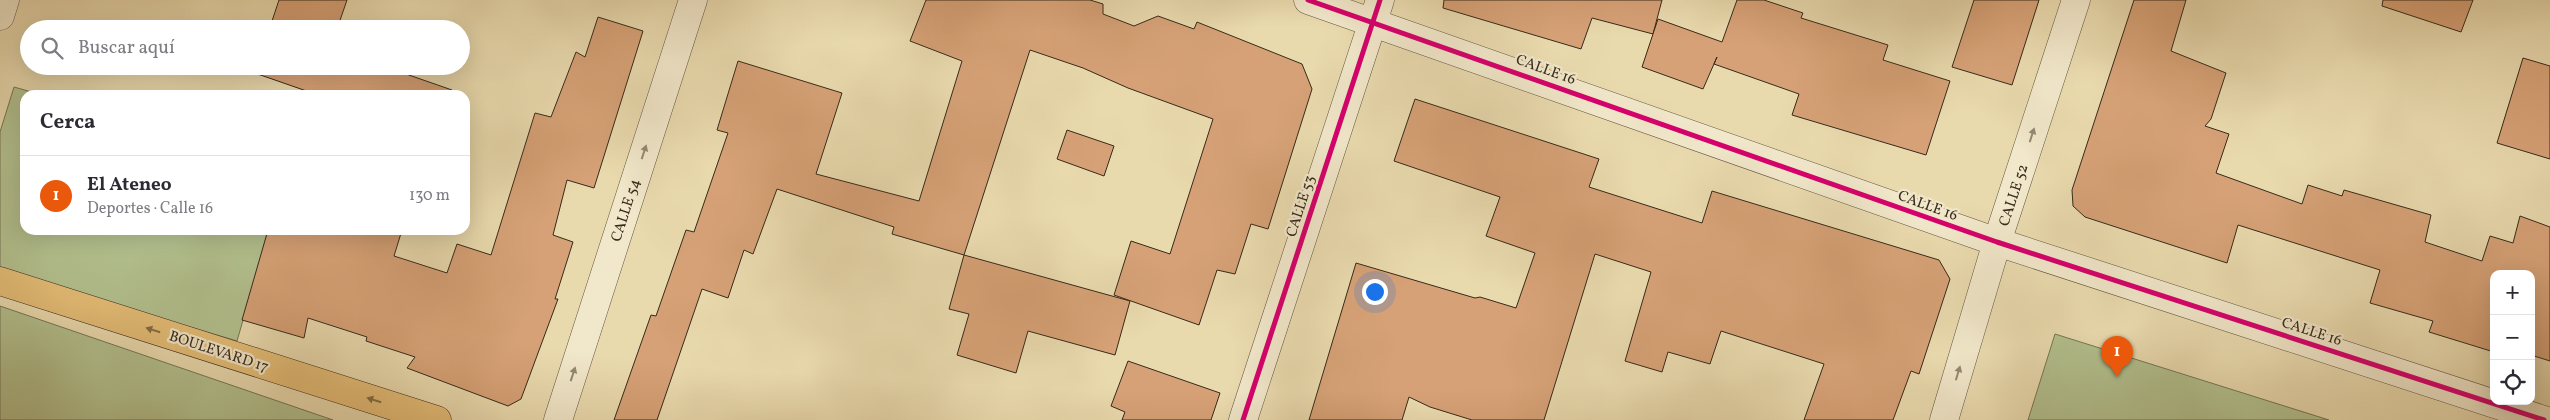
<!DOCTYPE html>
<html lang="es">
<head>
<meta charset="utf-8">
<style>
  body { margin:0; font-family:Vollkorn,serif; background:#f7f7f7; color:#2b2b33 }
  .controls { position:absolute; right:15px; bottom:15px; display:grid; overflow:hidden; border-radius:10px; box-shadow:0 5px 20px #0002 }
  .controls button { width:45px; height:45px; display:grid; place-items:center; padding:0; border:0; border-bottom:1px solid #e1e1e2; background:#fff; color:#2b2b33; font:25px sans-serif }
  .you { position:absolute; left:1374px; top:291px; width:18px; height:18px; margin:-12px; border:4px solid #fff; border-radius:50%; background:#1a73e8; box-shadow:0 0 0 8px #1a73e833 }
  .badge { display:grid; place-items:center; width:32px; height:32px; border-radius:50%; background:#ea580c; color:#fff; font-size:16px; font-weight:700 }
  .pin { position:absolute; translate:-50% -41px; filter:drop-shadow(0 1px 2px #0008) }
  .pin::after { content:''; position:absolute; top:26px; width:18px; height:15px; background:inherit; clip-path:polygon(0 0,100% 0,50% 100%) }
  .list { margin:0; padding:0; list-style:none }
  h2 { display:flex; justify-content:space-between; align-items:center; height:65px; margin:0; padding:0 20px; font-size:21px }
  h2 small { font-size:16px; font-weight:400; color:#7c7c81 }
  .list li { display:grid; grid-template-columns:32px 1fr auto; gap:15px; align-items:center; box-sizing:border-box; height:80px; padding:0 20px; border-top:1px solid #e1e1e2 }
  .list b { display:block; font-size:19px; white-space:nowrap }
  .list p { margin:0; font-size:16px; white-space:nowrap; color:#7c7c81 }
  .list em { font-size:16px; font-style:normal; color:#7c7c81 }
  .icon { flex:none; width:28px; height:28px; fill:none; stroke:currentColor; stroke-width:2; stroke-linecap:round; stroke-linejoin:round }
  .map { position:relative; flex:none; width:2550px; height:420px; overflow:hidden }
  .search { position:absolute; background:#fff; box-shadow:0 5px 20px #0002; left:20px; top:20px; width:450px; height:55px; display:flex; align-items:center; gap:12px; box-sizing:border-box; padding:0 18px; border-radius:28px; color:#7c7c81; font-size:19px }
  .panel { position:absolute; background:#fff; box-shadow:0 5px 20px #0002; left:20px; top:90px; width:450px; height:145px; border-radius:15px }
  .map>svg:first-child { display:block }
  .green { fill:#b2c08e; stroke:#747554 }
  .building { fill:#d6a176; stroke:#362a1b }
  .lines { fill:none; stroke-linecap:round; stroke-linejoin:round }
  .minor-casing { stroke:#635640; stroke-width:29 }
  .major-casing { stroke:#362a1b; stroke-width:29 }
  .minor { stroke:#f1e7ca; stroke-width:28 }
  .major { stroke:#e4bd77; stroke-width:28 }
  .cycleway-casing { stroke:#f1e7ca; stroke-width:8 }
  .cycleway { stroke:#d6006c; stroke-width:5 }
  .oneway { fill:#948872 }
  .oneway2 { fill:#846c44 }
  .labels { text-anchor:middle; stroke-width:4.5; stroke-linejoin:round; paint-order:stroke }
  .street-label { font-size:15px; fill:#362a1b; stroke:#f1e7ca }
</style>
</head>
<body>
<div class="map">
<svg width="2550" height="420" viewBox="0 0 2550 420">
  <rect width="100%" height="100%" fill="#e9daae"/>
  <filter id="stains"><feTurbulence type="fractalNoise" baseFrequency=".004" numOctaves="4"/><feColorMatrix values="0 0 0 0 .2 0 0 0 0 .09 0 0 0 0 .02 0 0 0 .5 -.17"/></filter>
  <radialGradient id="worn" r=".72"><stop offset=".6" stop-color="#630" stop-opacity="0"/><stop offset="1" stop-color="#630" stop-opacity=".3"/></radialGradient>
  <g class="green">
    <polygon points="14,87 42,95 25,95 25,230 269,230 237,341 0,271 0,132"/>
    <polygon points="0,306 333,420 0,420"/>
    <polygon points="2055,334 2329,420 2028,420"/>
  </g>
  <g class="building">
    <polygon points="279,0 347,0 337,29 276,29 270,27"/>
    <polygon points="926,0 1090,0 1103,4 1103,14 1134,26 1158,16 1194,29 1197,22 1302,64 1312,89 1268,229 1251,224 1235,274 1217,270 1199,325 1114,295 1131,241 1170,254 1213,119 1128,88 1083,68 1030,50 964,255 892,234 894,227 777,189 753,254 744,250 728,298 702,289 657,420 614,420 651,315 656,316 686,230 694,232 728,133 717,130 738,61 842,93 816,174 919,201 962,61 910,41"/>
    <polygon points="1444,0 1662,0 1653,34 1592,18 1581,49 1443,8"/>
    <polygon points="1737,0 1764,0 1803,13 1801,18 1888,45 1883,60 1950,81 1926,155 1792,115 1799,94 1714,64 1717,57 1703,89 1642,67 1658,19 1722,42"/>
    <polygon points="1974,0 2039,0 2012,85 1952,67"/>
    <polygon points="2134,0 2186,0 2171,51 2226,73 2211,119 2205,126 2229,134 2216,173 2302,204 2308,185 2342,196 2344,190 2431,215 2425,242 2482,261 2490,236 2513,243 2520,216 2550,227 2550,361 2531,355 2531,274 2494,274 2494,352 2429,332 2433,321 2370,303 2380,270 2238,225 2227,263 2085,217 2073,206 2072,190"/>
    <polygon points="2383,0 2473,0 2461,32 2382,6"/>
    <polygon points="598,17 643,31 594,188 567,180 553,235 573,242 555,299 558,299 521,399 508,406 407,368 415,357 366,341 367,337 308,318 304,338 242,320 268,230 402,230 394,256 447,273 457,244 491,255 535,113 551,117 576,52 585,57"/>
    <polygon points="2523,58 2550,66 2550,159 2497,143"/>
    <polygon points="250,66 383,66 452,90 451,95 318,95 249,71"/>
    <polygon points="1415,99 1599,159 1589,187 1702,223 1712,191 1939,260 1950,279 1919,374 1911,371 1893,420 1804,420 1824,364 1721,331 1710,364 1668,352 1662,372 1625,361 1651,272 1595,254 1544,420 1472,420 1430,407 1409,397 1402,420 1309,420 1356,263 1475,298 1480,297 1516,308 1535,253 1486,236 1500,197 1394,161"/>
    <polygon points="1067,130 1114,146 1104,176 1057,159"/>
    <polygon points="964,255 1130,301 1115,355 1028,331 1016,373 957,355 969,314 949,309"/>
    <polygon points="1128,361 1220,393 1211,420 1122,420 1125,412 1111,406"/>
  </g>
  <g class="lines">
    <g class="minor-casing">
      <g id="minor">
        <polyline points="1308,0 1997,242 2544,420"/>
        <polyline points="0,16 5,0"/>
        <polyline points="558,420 693,0"/>
        <polyline points="1243,420 1380,0"/>
        <polyline points="1944,420 1997,242 2076,0"/>
      </g>
    </g>
    <g class="major-casing">
      <polyline id="major" points="0,281 437,420"/>
    </g>
    <use href="#minor" class="minor"/>
    <use href="#major" class="major"/>
    <g class="cycleway-casing">
      <g id="cycleway">
        <polyline points="1308,0 1997,242 2544,420"/>
        <polyline points="1243,420 1380,0"/>
      </g>
    </g>
    <use href="#cycleway" class="cycleway"/>
  </g>
  <defs><path id="oneway-solid" d="M-6-.8H1V-3.2L6.5 0L1 3.2V.8H-6Z" transform="scale(1.25)"/></defs>
  <g class="oneway">
    <use href="#oneway-solid" transform="translate(2032 135) rotate(-72)"/>
    <use href="#oneway-solid" transform="translate(644 152) rotate(-72)"/>
    <use href="#oneway-solid" transform="translate(1958 373) rotate(-73)"/>
    <use href="#oneway-solid" transform="translate(573 374) rotate(-72)"/>
  </g>
  <g class="oneway2">
    <use href="#oneway-solid" transform="translate(153 330) rotate(-162)"/>
    <use href="#oneway-solid" transform="translate(374 400) rotate(-162)"/>
  </g>
  <g class="labels">
    <g class="street-label">
      <text transform="translate(1546 69) rotate(20)" y="5">CALLE 16</text>
      <text transform="translate(2013 195) rotate(-72)" y="5">CALLE 52</text>
      <text transform="translate(1928 205) rotate(20)" y="5">CALLE 16</text>
      <text transform="translate(1300 206) rotate(-72)" y="5">CALLE 53</text>
      <text transform="translate(625 210) rotate(-72)" y="5">CALLE 54</text>
      <text transform="translate(2312 331) rotate(18)" y="5">CALLE 16</text>
      <text transform="translate(219 351) rotate(18)" y="5">BOULEVARD 17</text>
    </g>
  </g>
  <rect width="100%" height="100%" filter="url(#stains)"/>
  <rect width="100%" height="100%" fill="url(#worn)"/>
</svg>
<div class="controls">
<button>+</button>
<button>−</button>
<button><svg class="icon" aria-label="locate" viewBox="0 0 24 24"><circle cx="12" cy="12" r="6"/><path d="M12 2v4M12 18v4M2 12h4M18 12h4"/></svg></button>
</div>
<div class="you"></div>
<div class="pin badge" style="left:2117px;top:377px">1</div>
<div class="search"><svg class="icon" aria-label="search" viewBox="0 0 24 24"><circle cx="10" cy="10" r="6"/><path d="M15 15l6 6"/></svg>Buscar aquí</div>
<section class="panel">
<h2>Cerca<small></small></h2>
<ul class="list">
<li><span class="badge">1</span><div><b>El Ateneo</b><p>Deportes · Calle 16</p></div><em>130 m</em></li>
</ul>
</section>
</div>
</body>
</html>
